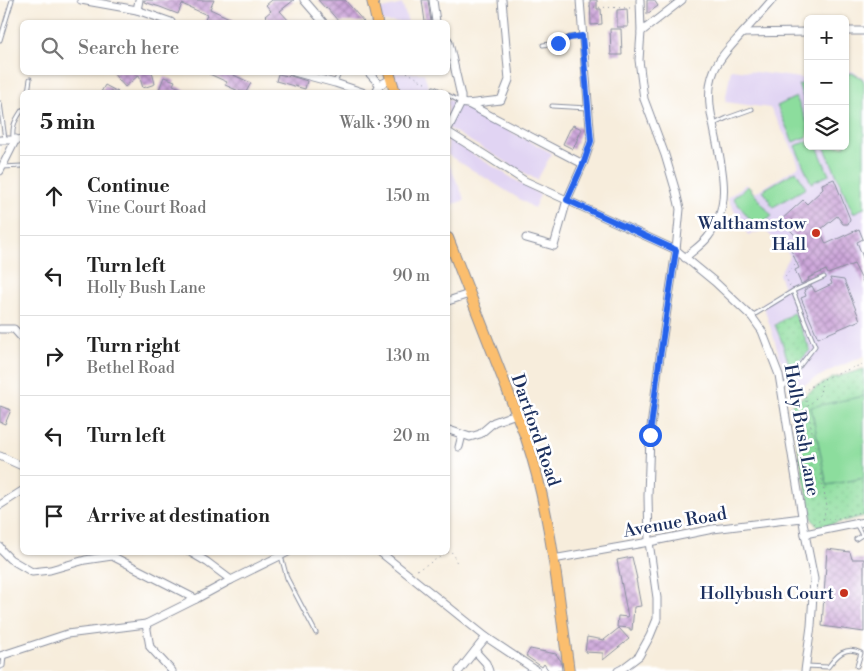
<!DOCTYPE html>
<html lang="en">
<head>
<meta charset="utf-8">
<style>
  body { margin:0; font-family:"Libre Bodoni",serif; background:#f2f2f2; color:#222 }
  .controls { position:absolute; right:15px; top:15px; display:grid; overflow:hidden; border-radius:8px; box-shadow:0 1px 4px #0004 }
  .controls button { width:45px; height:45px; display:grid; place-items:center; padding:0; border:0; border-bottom:1px solid #e0e0e0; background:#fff; color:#222; font:25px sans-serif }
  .stop { position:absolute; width:15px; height:15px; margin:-11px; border:4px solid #2563eb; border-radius:50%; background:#fff }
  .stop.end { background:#2563eb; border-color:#fff; box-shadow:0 1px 5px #0008 }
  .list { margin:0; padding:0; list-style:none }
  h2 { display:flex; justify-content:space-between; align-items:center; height:65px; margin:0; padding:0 20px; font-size:21px }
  h2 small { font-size:16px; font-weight:400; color:#767676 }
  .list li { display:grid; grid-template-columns:32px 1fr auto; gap:15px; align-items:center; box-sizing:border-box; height:80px; padding:0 20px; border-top:1px solid #e0e0e0 }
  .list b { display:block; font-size:19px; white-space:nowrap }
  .list p { margin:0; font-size:16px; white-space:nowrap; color:#767676 }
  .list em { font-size:16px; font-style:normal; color:#767676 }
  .icon { flex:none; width:28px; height:28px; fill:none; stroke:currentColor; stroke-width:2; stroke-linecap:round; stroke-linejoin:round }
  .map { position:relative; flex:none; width:864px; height:671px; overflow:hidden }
  .search { position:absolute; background:#fff; box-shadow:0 1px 4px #0004; left:20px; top:20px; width:430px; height:55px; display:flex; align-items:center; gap:12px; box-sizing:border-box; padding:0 18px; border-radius:8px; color:#767676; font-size:19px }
  .panel { position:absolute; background:#fff; box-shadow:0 1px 4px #0004; left:20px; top:90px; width:430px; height:465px; border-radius:8px }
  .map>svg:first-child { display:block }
  .built { fill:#e1d4f3 }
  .grass { fill:url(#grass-dots); stroke:#54867e }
  .garden { fill:#8cdd9d; stroke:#54867e }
  .building { fill:url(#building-cross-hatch) }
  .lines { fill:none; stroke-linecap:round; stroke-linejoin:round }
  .service-casing { stroke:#898e9d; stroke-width:5 }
  .minor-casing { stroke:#898e9d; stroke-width:9 }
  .primary-casing { stroke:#898e9d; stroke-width:12 }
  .path { stroke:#898e9d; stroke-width:1; stroke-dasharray:1 4; stroke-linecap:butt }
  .service { stroke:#fff; stroke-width:3 }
  .minor { stroke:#fff; stroke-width:7 }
  .primary { stroke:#fbbe6e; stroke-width:10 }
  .route { stroke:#2563eb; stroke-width:6 }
  .poi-dot { fill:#c8321e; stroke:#fff; stroke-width:2 }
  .labels { text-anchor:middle; stroke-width:5; stroke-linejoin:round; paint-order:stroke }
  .poi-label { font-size:18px; fill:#1b2f5e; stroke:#fff; text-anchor:end }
  .street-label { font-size:18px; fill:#1b2f5e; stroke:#fff }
</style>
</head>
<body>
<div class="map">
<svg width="864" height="671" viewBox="0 0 864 671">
  <defs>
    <pattern id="grass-dots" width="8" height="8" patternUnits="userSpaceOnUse" patternTransform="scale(1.25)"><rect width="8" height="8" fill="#8cdd9d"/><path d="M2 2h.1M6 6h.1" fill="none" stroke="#78be8a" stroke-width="1.8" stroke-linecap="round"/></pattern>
    <pattern id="building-cross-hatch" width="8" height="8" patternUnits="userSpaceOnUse" patternTransform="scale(1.25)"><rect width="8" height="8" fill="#cea7da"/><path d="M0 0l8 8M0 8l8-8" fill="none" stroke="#a688b4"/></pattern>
  </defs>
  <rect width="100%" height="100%" fill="#fff"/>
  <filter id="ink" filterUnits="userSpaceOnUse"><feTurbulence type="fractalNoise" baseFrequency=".02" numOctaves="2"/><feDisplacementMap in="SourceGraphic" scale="10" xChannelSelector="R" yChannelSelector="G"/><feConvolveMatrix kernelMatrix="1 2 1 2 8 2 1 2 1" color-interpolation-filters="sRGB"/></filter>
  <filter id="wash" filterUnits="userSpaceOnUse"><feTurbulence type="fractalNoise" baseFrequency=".0096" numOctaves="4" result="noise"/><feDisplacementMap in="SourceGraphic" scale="20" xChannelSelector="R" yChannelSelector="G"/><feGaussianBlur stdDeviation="1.12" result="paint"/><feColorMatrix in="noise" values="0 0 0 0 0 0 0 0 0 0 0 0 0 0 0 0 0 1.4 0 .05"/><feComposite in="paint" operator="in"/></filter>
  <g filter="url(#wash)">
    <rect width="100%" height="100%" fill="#f7eddc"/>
    <g class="built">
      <polygon points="402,4 408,22 382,22 379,10"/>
      <polygon points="731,69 808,79 808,146 845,146 845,72 852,71 863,77 864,79 864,356 829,371 791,392 763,304 784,288 779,274 790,255 765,230 748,235 727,198 746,184 755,193 799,166 793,150 770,108 725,102"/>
      <polygon points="394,73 424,73 429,89 435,92 399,92"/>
      <polygon points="448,99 552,153 537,180 448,128"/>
      <polygon points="448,139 540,195 534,208 448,155"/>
      <polygon points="448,162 465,200 448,206"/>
    </g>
    <g class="grass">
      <polygon points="794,312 810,350 791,371 782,342 775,325"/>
      <polygon points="864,369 864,396 811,408 827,485 864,478 864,516 821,527 816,525 812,519 790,406 818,386 833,378"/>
    </g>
    <g class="garden">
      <polygon points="852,73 862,78 864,82 864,208 853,213 824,146 845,146 845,74"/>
      <polygon points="808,82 808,108 798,85"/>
      <polygon points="796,97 808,125 808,136 793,142 777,106"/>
      <polygon points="808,141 808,146 817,146 829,175 811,183 795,146"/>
      <polygon points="796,171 806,188 773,207 763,190"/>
      <polygon points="748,186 772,216 757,228 733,198"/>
      <polygon points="864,396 864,478 827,485 811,407"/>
    </g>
    <g id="blocks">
      <g class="building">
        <polygon points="144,0 214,0 210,9 238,22 204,22 207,15 182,4 178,14 160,7 144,2"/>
        <polygon points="272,0 294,0 280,11 290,22 277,22 274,20 271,22 265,16 271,11 266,5"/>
        <polygon points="318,0 345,0 364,22 339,22 327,8 326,9"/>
        <polygon points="422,0 428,0 431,22 425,22"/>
        <polygon points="590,0 597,0 597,9 601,9 602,24 591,25"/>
        <polygon points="647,0 654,0 658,6 647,14"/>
        <polygon points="627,9 628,27 617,27 617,10"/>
        <polygon points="610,29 621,29 622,55 611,55"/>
        <polygon points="112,72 152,72 155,84 143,88 139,75 125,87"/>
        <polygon points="205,72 227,72 251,83 246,92 241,92 225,85 227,82"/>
        <polygon points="278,74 288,76 288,75 307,81 305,89 276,81"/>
        <polygon points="164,77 175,81 173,85 190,92 158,92"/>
        <polygon points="105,85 118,92 101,92"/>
        <polygon points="573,125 582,129 573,149 563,144 570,129 571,129"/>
        <polygon points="834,179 850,219 848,224 843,224 837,216 820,230 826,244 859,229 863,239 857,242 864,260 864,284 854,264 828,274 826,270 808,278 809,280 801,284 795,270 799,268 791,250 803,244 781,220 803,200 807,204 823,189 822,184"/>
        <polygon points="830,278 844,280 860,320 818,338 801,298 806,296 804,290 812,286 815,292 832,284"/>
        <polygon points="0,406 11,410 5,424 0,422"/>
        <polygon points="827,549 850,552 852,559 864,559 864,632 822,626"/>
        <polygon points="632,557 637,579 636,579 641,606 634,607 632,630 630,630 630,628 617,627 618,616 628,617 617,560"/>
        <polygon points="619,628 629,639 603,660 603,653 585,652 587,637 604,640"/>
        <polygon points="530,649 556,654 561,661 562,671 549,671 544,664 542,667 526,656"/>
      </g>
    </g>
  </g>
  <g filter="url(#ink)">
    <use href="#blocks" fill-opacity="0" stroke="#898e9d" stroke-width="1"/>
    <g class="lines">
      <g class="service-casing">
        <g id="service">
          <polyline points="0,40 12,0"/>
          <polyline points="543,45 558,43 570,37 582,36"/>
          <polyline points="335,82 340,72"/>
          <polyline points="434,88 442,92"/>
          <polyline points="28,92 30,79"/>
          <polyline points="448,95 461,102"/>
          <polyline points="0,103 5,139"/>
          <polyline points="552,106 588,108"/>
          <polyline points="714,124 727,118 752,109"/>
          <path d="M13 139C12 125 15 121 22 110"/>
          <polyline points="3,167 22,166"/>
          <polyline points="793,291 824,277"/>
          <polyline points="752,316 793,291 815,346 782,389"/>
          <polyline points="856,524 862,535 864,535"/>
          <polyline points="856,539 862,535"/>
          <polyline points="281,556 287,578 316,633"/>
          <path d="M806 666 828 667C837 655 846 645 861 653L857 666"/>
          <polyline points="0,667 3,666 4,655"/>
        </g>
      </g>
      <g class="minor-casing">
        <g id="minor">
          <polyline points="81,0 137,10 171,22"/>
          <polyline points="304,0 323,22"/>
          <polyline points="433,0 436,22"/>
          <polyline points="640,0 641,32"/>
          <polyline points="137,10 139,0"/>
          <polyline points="845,31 864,31"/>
          <polyline points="743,33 808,32"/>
          <polyline points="448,40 449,43 461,96 461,103"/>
          <polyline points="294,72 335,83 362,92"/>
          <polyline points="368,72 380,85"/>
          <path d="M377 92C377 84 385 83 391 79"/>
          <polyline points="468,104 583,164"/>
          <polyline points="448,129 461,103 467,104 501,100 509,80 502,0"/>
          <polyline points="448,132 485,155 525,181 676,250 715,282 752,317 762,331 779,375 805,534 814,579 811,626 805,671"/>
          <polyline points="0,140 22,140"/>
          <polyline points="0,171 16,139"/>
          <polyline points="526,238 554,246 567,200 583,164 584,162 591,141 580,0"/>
          <path d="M685 258C692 251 702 245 708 237 735 202 720 162 713 123 709 106 707 88 714 71 719 58 730 47 739 37 750 25 761 13 772 0"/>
          <polyline points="448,301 469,294"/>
          <polyline points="0,329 14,329 22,338"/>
          <polyline points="449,430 470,437 480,434 494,422 516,414"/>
          <polyline points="459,447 462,435"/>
          <polyline points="0,456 22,466"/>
          <polyline points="0,505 22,491"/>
          <polyline points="805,534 864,522"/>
          <polyline points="0,547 2,551 10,559 32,572 50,570 85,560 112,556 196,599"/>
          <polyline points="190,552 207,562 231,580"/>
          <polyline points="380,552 486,637 537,671"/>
          <polyline points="553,559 649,542 713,529 802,518"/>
          <polyline points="146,624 150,647 172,671"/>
          <polyline points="475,651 486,663 489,671"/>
          <polyline points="0,656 67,634 146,624 196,599 231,580 288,552"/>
          <polyline points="459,671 486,637"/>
          <polyline points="618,671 622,669 639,656 650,636 657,619 657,598 649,542 648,496 650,435 658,370 676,250 680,209 676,192 665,155 644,99 639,60 641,32 682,0"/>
        </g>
      </g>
      <g class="primary-casing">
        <g id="primary">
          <polyline points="372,0 377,22"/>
          <polyline points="389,72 395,92"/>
          <path d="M448 238 526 438C551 512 558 594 569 671"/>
        </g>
      </g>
      <g class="path">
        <polyline points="589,7 632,8"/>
        <polyline points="407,72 428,85"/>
        <polyline points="790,286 785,276 795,265 808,259"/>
        <polyline points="804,391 827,506 823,519 813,524"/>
        <polyline points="790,400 818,382 832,375 864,364"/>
        <polyline points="808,406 820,394 822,381"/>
        <polyline points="823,519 835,519 864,511"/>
        <polyline points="417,570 451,551 458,565"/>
      </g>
      <use href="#service" class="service"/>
      <use href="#minor" class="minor"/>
      <use href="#primary" class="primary"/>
    </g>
  </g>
  <g class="lines" filter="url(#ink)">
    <polyline class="route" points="558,43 570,38 582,36 591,141 584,162 567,200 676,250 658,370 650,435"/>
  </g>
  <g class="poi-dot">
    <circle cx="816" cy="233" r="5"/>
    <circle cx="844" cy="593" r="5"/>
  </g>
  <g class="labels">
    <g class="poi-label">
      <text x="806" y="229">Walthamstow<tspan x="806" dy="21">Hall</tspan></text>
      <text x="834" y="599">Hollybush Court</text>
    </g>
    <g class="street-label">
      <text transform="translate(536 430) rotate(71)" y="6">Dartford Road</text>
      <text transform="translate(802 430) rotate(80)" y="6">Holly Bush Lane</text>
      <text transform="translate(675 522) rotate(-10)" y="6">Avenue Road</text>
    </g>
  </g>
</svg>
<div class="controls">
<button>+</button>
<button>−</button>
<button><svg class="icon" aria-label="layers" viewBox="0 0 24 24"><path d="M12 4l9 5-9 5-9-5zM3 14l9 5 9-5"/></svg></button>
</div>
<div class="stop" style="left:650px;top:435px"></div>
<div class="stop end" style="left:558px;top:43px"></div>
<div class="search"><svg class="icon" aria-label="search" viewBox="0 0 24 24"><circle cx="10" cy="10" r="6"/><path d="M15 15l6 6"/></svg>Search here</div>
<section class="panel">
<h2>5 min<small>Walk · 390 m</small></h2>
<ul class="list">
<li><svg class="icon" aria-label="ahead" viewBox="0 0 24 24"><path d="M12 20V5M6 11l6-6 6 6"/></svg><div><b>Continue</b><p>Vine Court Road</p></div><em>150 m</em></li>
<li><svg class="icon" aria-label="left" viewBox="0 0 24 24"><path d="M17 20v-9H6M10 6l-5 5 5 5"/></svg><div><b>Turn left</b><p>Holly Bush Lane</p></div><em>90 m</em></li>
<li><svg class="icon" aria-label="right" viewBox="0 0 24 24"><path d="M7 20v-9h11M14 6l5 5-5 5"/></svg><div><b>Turn right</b><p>Bethel Road</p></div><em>130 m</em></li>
<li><svg class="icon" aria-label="left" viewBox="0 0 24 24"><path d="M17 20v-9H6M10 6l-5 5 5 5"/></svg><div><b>Turn left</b></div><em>20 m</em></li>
<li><svg class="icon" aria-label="arrive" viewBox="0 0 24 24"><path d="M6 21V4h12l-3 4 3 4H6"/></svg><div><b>Arrive at destination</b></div></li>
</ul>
</section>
</div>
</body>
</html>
